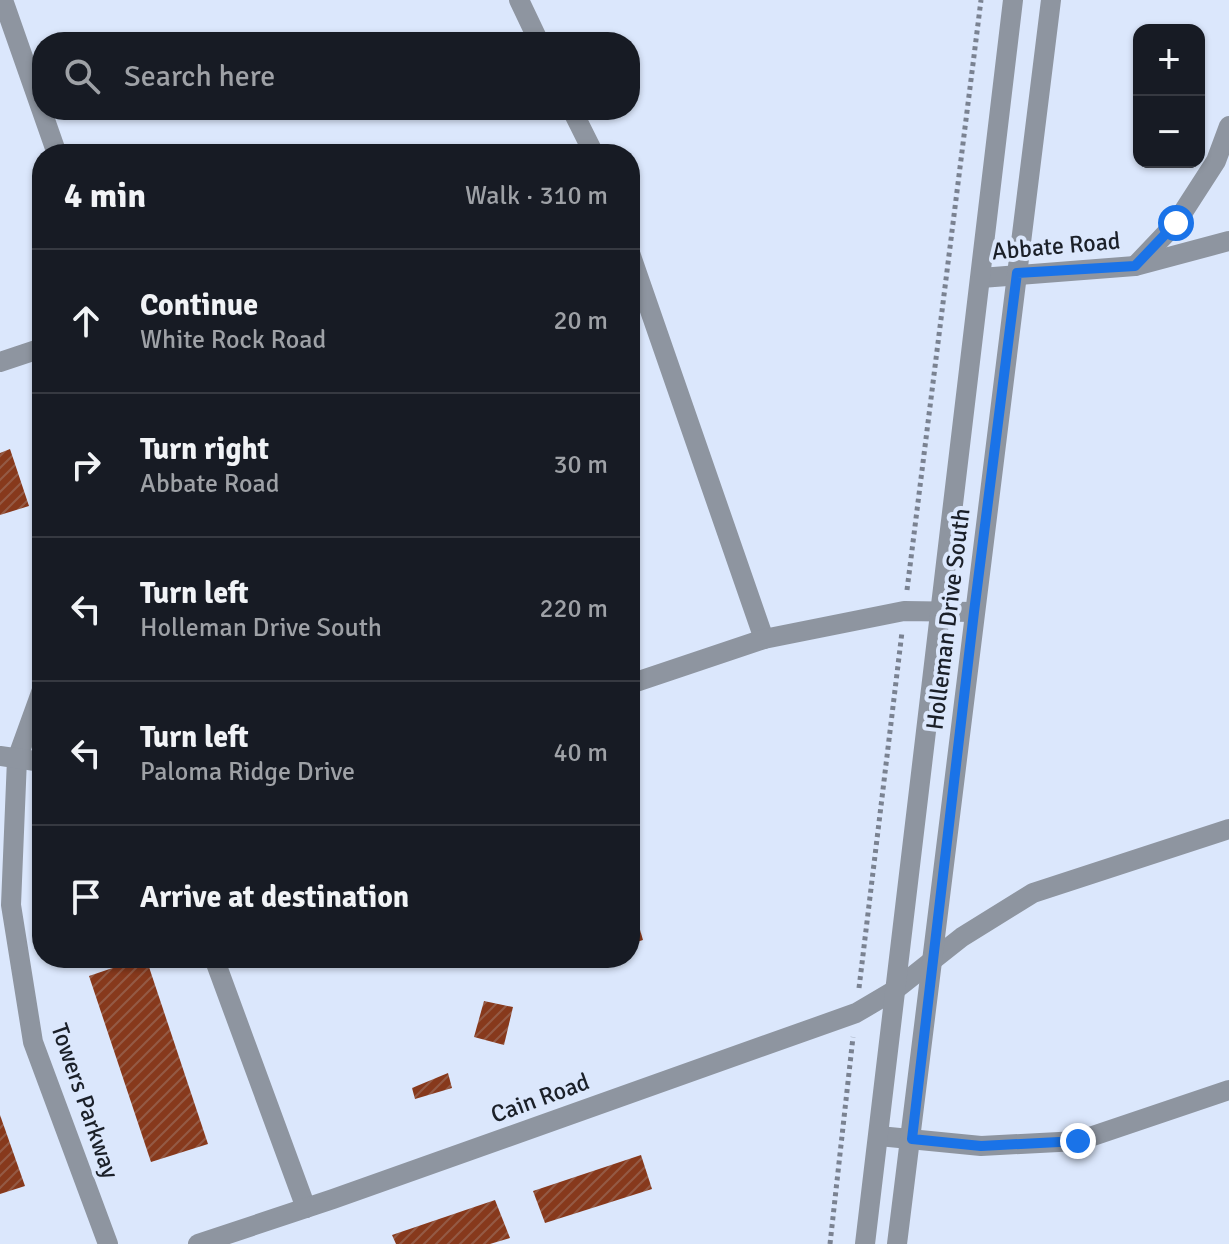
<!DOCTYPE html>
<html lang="en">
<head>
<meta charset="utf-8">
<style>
  body { margin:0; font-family:Signika,sans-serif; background:#242831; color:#f1f3f6 }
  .controls { position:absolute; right:24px; top:24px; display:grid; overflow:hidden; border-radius:16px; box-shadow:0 2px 6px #0004 }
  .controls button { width:72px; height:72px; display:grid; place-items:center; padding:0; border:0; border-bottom:2px solid #363941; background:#171b24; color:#f1f3f6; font:40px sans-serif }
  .stop { position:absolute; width:24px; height:24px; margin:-18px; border:6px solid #1a73e8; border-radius:50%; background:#fff }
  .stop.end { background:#1a73e8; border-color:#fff; box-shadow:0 2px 8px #0008 }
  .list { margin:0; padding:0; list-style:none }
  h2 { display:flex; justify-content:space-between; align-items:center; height:104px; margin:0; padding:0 32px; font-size:34px }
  h2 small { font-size:26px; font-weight:400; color:#9ea1a6 }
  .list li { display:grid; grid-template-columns:52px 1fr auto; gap:24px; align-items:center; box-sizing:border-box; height:144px; padding:0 32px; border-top:2px solid #363941 }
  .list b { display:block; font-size:30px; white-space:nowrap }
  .list p { margin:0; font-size:26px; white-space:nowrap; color:#9ea1a6 }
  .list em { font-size:26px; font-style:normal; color:#9ea1a6 }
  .icon { flex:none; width:44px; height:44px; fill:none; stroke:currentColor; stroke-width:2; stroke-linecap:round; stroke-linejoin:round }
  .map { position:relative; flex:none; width:1229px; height:1244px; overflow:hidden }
  .search { position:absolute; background:#171b24; box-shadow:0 2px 6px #0004; left:32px; top:32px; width:608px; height:88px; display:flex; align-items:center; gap:20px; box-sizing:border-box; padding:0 28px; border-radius:32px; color:#9ea1a6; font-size:30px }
  .panel { position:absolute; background:#171b24; box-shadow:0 2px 6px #0004; left:32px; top:144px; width:608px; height:824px; border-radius:32px }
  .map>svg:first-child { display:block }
  .building { fill:url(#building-hatch) }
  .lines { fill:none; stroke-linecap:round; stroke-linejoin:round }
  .path { stroke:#7a8291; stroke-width:5; stroke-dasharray:4 4; stroke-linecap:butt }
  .minor { stroke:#8e95a0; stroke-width:20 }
  .route { stroke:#1a73e8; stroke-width:10 }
  .labels { text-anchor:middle; stroke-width:8; stroke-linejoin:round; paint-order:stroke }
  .street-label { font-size:24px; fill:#1b2029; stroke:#dbe7fc }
</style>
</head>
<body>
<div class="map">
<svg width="1229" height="1244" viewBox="0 0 1229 1244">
  <defs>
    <pattern id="building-hatch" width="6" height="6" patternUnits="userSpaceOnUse" patternTransform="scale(2)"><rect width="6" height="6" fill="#87391c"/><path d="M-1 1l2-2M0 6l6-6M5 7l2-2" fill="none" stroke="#945a45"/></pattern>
  </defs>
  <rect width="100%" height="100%" fill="#dbe7fc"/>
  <g class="building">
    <polygon points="10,449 29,506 0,515 0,453"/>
    <polygon points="630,895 643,940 630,944"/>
    <polygon points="142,958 146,958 208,1144 151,1162 89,976"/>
    <polygon points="484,1001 513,1007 504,1045 474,1037"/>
    <polygon points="448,1073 452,1088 415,1099 412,1088"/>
    <polygon points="0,1115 25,1186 0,1194"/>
    <polygon points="641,1155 652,1189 545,1223 533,1191"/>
    <polygon points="495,1200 510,1238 490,1244 396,1244 392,1235"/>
  </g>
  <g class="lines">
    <g class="path">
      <polyline points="907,590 981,0"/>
      <polyline points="859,988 902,632"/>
      <polyline points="830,1244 853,1037"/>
    </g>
    <g class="minor">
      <polyline points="3,0 57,154"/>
      <polyline points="519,0 539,42"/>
      <polyline points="572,110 594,154"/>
      <polyline points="630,253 764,639"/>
      <polyline points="1135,266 1176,223 1216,161 1229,126"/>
      <polyline points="981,278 1135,266 1229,241"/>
      <polyline points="0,362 42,348"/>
      <polyline points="630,684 764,639 904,611 974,612"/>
      <polyline points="42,690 17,759 11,905 33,1042 108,1244"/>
      <polyline points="0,756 42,762"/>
      <polyline points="214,958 306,1208"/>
      <polyline points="879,1136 981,1146 1078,1141 1229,1090"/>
      <polyline points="198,1244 333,1199 856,1013 895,990 962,937 1033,893 1229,829"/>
      <polyline points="865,1244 1013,0"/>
      <polyline points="897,1244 1051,0"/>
    </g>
  </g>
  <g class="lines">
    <polyline class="route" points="1078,1141 981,1146 912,1139 974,612 1017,273 1135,266 1176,223"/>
  </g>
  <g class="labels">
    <g class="street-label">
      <text transform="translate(1056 246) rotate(-5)" y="8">Abbate Road</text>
      <text transform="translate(948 619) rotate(-83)" y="8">Holleman Drive South</text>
      <text transform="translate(540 1098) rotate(-20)" y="8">Cain Road</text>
      <text transform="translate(85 1101) rotate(71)" y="8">Towers Parkway</text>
    </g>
  </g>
</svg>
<div class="controls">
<button>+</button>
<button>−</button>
</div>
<div class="stop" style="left:1176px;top:223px"></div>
<div class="stop end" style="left:1078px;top:1141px"></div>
<div class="search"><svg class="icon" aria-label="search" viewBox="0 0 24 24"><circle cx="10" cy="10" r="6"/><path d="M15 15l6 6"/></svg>Search here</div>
<section class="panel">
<h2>4 min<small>Walk · 310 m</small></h2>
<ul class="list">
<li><svg class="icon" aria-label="ahead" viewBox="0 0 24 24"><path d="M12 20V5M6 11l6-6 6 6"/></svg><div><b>Continue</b><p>White Rock Road</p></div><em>20 m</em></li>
<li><svg class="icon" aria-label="right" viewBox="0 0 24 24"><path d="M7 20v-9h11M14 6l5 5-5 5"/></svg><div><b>Turn right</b><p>Abbate Road</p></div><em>30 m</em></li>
<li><svg class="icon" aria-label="left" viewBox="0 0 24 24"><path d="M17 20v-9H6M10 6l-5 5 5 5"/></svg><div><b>Turn left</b><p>Holleman Drive South</p></div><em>220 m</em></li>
<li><svg class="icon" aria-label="left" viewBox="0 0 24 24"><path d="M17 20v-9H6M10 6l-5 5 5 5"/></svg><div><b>Turn left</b><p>Paloma Ridge Drive</p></div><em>40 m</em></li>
<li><svg class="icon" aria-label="arrive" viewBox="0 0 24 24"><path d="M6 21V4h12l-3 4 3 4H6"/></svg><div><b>Arrive at destination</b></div></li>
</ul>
</section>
</div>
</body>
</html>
